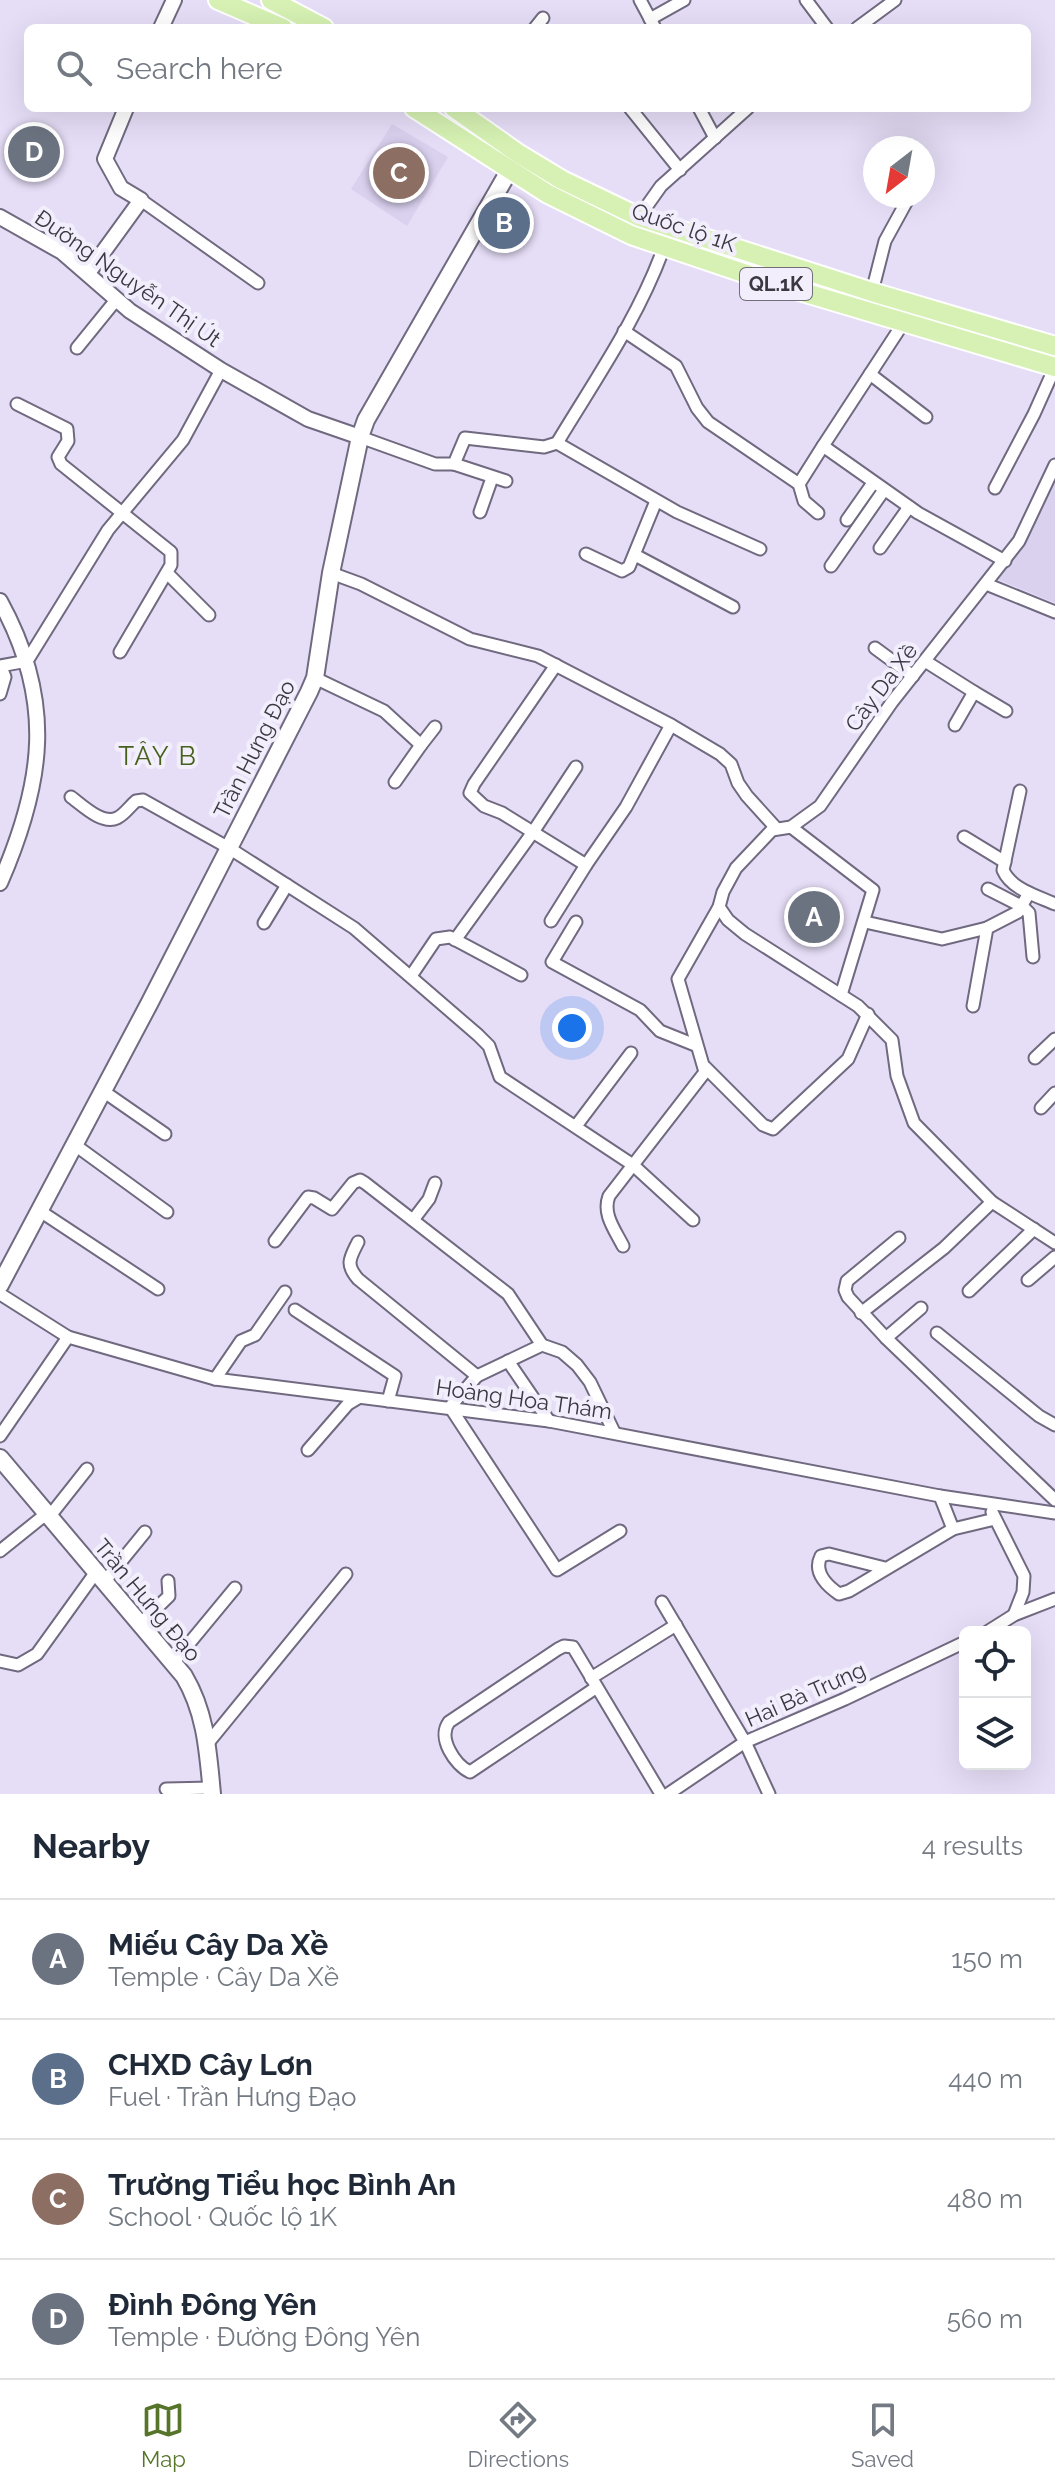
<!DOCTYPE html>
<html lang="en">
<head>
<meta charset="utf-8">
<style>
  body { margin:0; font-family:Raleway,sans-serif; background:#f6f6f7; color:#1f2937 }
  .controls { position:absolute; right:24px; bottom:24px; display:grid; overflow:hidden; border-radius:12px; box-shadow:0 8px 32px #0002 }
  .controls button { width:72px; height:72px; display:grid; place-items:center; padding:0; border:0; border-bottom:2px solid #e0e1e3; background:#fff; color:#1f2937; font:40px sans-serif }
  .compass { position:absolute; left:863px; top:136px; width:72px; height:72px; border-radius:50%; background:#fff; box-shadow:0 8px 32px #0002; rotate:211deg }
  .you { position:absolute; left:572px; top:1028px; width:28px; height:28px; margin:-20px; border:6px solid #fff; border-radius:50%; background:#1a73e8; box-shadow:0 0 0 12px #1a73e833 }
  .badge { display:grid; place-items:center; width:52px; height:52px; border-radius:50%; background:#57752a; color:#fff; font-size:26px; font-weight:700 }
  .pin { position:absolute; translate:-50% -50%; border:4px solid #fff; box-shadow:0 2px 8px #0006 }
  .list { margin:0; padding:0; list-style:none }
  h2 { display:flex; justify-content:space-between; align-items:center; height:104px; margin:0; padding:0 32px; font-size:34px }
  h2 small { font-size:26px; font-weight:400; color:#747a83 }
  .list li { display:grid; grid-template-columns:52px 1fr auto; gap:24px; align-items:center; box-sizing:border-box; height:120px; padding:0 32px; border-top:2px solid #e0e1e3 }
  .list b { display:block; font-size:30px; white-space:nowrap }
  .list p { margin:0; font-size:26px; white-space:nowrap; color:#747a83 }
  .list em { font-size:26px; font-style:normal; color:#747a83 }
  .icon { flex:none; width:44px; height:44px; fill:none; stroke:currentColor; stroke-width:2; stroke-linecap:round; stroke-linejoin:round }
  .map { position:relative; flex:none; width:1055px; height:1794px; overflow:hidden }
  .search { position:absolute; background:#fff; box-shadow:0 8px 32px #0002; left:24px; right:24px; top:24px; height:88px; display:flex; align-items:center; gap:20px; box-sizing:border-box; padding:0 28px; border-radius:12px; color:#747a83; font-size:30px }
  .sheet { height:584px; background:#fff }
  nav { display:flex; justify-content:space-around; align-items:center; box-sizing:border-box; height:112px; border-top:2px solid #e0e1e3; background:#fff; font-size:22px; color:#747a83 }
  nav a { display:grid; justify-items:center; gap:4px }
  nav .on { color:#57752a }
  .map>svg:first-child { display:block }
  .built { fill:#dad1ef }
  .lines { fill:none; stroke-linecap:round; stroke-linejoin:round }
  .minor-casing { stroke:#70697f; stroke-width:15 }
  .tertiary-casing { stroke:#70697f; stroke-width:18 }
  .secondary-casing { stroke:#70697f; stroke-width:20 }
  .primary-casing { stroke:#fff; stroke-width:22 }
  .minor { stroke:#fff; stroke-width:11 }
  .tertiary { stroke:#fff; stroke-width:14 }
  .secondary { stroke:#fff; stroke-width:16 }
  .primary { stroke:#d6f1b3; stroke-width:18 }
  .labels { text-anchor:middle; stroke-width:8; stroke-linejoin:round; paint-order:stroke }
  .shield { fill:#f2eefc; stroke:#726f79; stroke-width:2 }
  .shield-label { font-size:20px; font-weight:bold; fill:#3b3841 }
  .street-label { font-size:22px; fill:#3b3841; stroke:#f2eefc }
  .quarter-label { font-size:26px; letter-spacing:2px; fill:#47611d; stroke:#f2eefc }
</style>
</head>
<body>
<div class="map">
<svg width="1055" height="1794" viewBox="0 0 1055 1794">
  <rect width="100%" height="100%" fill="#e6def7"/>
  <g class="built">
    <polygon points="392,124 448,157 407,226 351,189"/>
    <polygon points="1055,479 1055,603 997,579 1019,551"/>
  </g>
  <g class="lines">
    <g class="minor-casing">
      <g id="minor">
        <polyline points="640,0 655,28"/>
        <polyline points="806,0 827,28"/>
        <polyline points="650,19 684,0"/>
        <polyline points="535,28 543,18"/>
        <polyline points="857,28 895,0"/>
        <polyline points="630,108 680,170"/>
        <polyline points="699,108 715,138"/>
        <polyline points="141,200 258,283"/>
        <polyline points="639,217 661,186 748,108"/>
        <polyline points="872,292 885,241 908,199"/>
        <polyline points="904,322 823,446 918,513 1005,561"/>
        <polyline points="624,331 676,366 697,408 708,422 799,484"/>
        <polyline points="77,348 116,300"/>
        <polyline points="870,374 926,417"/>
        <polyline points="17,404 67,429 68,441 58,457 61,464 171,552 171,565 120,652"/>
        <path d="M360 437 435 464H454L465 438 544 447 557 443C595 380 639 317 664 247"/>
        <polyline points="557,443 677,512 760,549"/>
        <polyline points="454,464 506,481"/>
        <polyline points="995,488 1034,414 1055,367"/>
        <polyline points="480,512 492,478"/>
        <polyline points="818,513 804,501 799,484 823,446"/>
        <polyline points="847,520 873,483"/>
        <polyline points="880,548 909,507"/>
        <polyline points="586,554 622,571 629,567 656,501"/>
        <polyline points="635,555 733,607"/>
        <polyline points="831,566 884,490"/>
        <polyline points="167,573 209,615"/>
        <polyline points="331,573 361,584 470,639 538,656 671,725 720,754 731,764 738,783 747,796 776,828"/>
        <polyline points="986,584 1055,612"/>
        <polyline points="875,648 913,676"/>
        <polyline points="925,661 974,692 955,725"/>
        <polyline points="556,665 474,784 470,793 484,806 502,813 586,865 626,807 671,725"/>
        <polyline points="0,666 27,661 108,530 183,440 221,370"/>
        <polyline points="315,678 384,711 421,745 395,782"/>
        <polyline points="974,692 1006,711"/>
        <polyline points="0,694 5,677 1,667"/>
        <polyline points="421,745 435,727"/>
        <path d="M1020 791 1003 870C1011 889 1037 896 1055 904"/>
        <path d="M71 797C82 805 102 825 117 818 124 815 130 806 136 801L143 800 229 848 354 928 478 1035 489 1046 500 1077 633 1165 693 1220"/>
        <polyline points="791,827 873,890 841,995"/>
        <polyline points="964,837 1005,862"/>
        <polyline points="988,889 1023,907 1029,913 1033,957"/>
        <polyline points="719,907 728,920 745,934 858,1006 892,1040 897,1076 914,1123 992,1202 1055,1243"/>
        <polyline points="551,921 586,865"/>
        <polyline points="576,922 552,962 640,1010 660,1031 695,1045"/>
        <polyline points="865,922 942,939 987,928"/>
        <polyline points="264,923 287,885"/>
        <polyline points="455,940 533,832 576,767"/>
        <polyline points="411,976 436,939 450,937 521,975"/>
        <polyline points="973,1006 987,928 1018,912 1029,893"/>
        <polyline points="1035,1058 1055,1039"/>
        <polyline points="705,1067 763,1125 773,1129 848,1059 868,1014"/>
        <polyline points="103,1091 165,1134"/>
        <polyline points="1041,1108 1055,1093"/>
        <polyline points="576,1126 631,1053"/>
        <polyline points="75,1145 167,1212"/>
        <polyline points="40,1211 158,1289"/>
        <polyline points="413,1220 429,1199 435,1183"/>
        <polyline points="899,1238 847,1281 845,1290 848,1297 886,1338 1055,1500"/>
        <polyline points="275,1241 308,1197 314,1198 332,1209 353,1183 360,1180 365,1183 508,1294 542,1345 562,1352 577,1365 590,1382 614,1432"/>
        <path d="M358 1242C350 1258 345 1264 358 1279L477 1376"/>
        <path d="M623 1246C615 1230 602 1214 609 1196L705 1072 678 979 719 907 723 892 736 868 772 830 791 827 820 806 892 702 1019 541 1055 465"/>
        <polyline points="1028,1280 1055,1257"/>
        <polyline points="969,1291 1034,1229"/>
        <polyline points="0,1294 68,1337 215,1379 549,1421 940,1496 1055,1513"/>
        <polyline points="295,1310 395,1376 388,1401"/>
        <polyline points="861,1313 944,1248 992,1202"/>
        <polyline points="937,1333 1039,1416 1055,1425"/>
        <polyline points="886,1338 921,1308"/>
        <polyline points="542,1345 477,1376 450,1407 557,1570 620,1531"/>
        <polyline points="508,1361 549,1421"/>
        <polyline points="215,1379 241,1341 255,1335 285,1292"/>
        <polyline points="0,1436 68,1337"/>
        <polyline points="308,1450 348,1404 358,1398"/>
        <polyline points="940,1496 953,1529"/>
        <polyline points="992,1512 1024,1576 1023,1592 1014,1615"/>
        <polyline points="49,1517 87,1469"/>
        <polyline points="0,1551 46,1514"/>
        <path d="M885 1568 829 1554 821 1556C813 1572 826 1585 839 1594L849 1591 953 1529 995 1519"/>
        <polyline points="105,1581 145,1532"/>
        <polyline points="662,1602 745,1742 769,1794"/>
        <polyline points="140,1624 169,1596 168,1581"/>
        <polyline points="987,1632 1014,1615 1055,1599"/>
        <polyline points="0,1661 18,1665 37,1654 96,1572"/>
        <polyline points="173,1663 235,1588"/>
        <polyline points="591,1678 676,1625"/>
        <path d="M597 1687 470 1772C455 1765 437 1738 449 1722L558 1649 564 1646 573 1647 661 1794"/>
        <polyline points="208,1743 346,1574"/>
        <polyline points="166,1789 211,1788"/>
        <polyline points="668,1794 745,1742 845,1699 965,1642"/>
      </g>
    </g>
    <g class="tertiary-casing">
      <g id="tertiary">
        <polyline points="161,28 174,0"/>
        <polyline points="0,217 62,252 130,311 221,370 308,419 360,437"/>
        <polyline points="88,273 141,200 121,188 105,159 126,108"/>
        <path d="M0 601C55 701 44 782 0 883"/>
      </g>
    </g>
    <g class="secondary-casing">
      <g id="secondary">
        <polyline points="0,1285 149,1004 309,692 315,678 331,573 360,437 366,420 509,171"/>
        <path d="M0 1458 184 1676C206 1713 208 1752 212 1794"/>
      </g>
    </g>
    <g class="primary-casing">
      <g id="primary">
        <polyline points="218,0 283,28"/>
        <polyline points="271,0 324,28"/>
        <polyline points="414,108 548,194 631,235 779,285 1055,367"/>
        <polyline points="454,108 519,154 562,180 639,217 872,292 1055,346"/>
      </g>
    </g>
    <use href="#minor" class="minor"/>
    <use href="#tertiary" class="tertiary"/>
    <use href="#secondary" class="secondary"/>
    <use href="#primary" class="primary"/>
  </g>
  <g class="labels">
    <rect class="shield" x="740" y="268" width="72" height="32" rx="6"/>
    <g class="shield-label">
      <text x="776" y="291">QL.1K</text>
    </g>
    <g class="street-label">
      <text transform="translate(684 227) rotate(19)" y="8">Quốc lộ 1K</text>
      <text transform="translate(128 278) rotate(35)" y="8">Đường Nguyễn Thị Út</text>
      <text transform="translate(881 687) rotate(-53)" y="8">Cây Da Xề</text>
      <text transform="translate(254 749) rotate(-63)" y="8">Trần Hưng Đạo</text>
      <text transform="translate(524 1399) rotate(8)" y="8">Hoàng Hoa Thám</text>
      <text transform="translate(148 1600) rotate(50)" y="8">Trần Hưng Đạo</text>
      <text transform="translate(805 1694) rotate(-24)" y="8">Hai Bà Trưng</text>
    </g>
    <g class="quarter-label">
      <text x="158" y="765">TÂY B</text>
    </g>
  </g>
</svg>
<div class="controls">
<button><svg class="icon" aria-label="locate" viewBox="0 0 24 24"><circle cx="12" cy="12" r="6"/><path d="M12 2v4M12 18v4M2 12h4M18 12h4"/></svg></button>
<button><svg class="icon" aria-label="layers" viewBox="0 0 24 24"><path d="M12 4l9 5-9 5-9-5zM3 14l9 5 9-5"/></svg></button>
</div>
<svg class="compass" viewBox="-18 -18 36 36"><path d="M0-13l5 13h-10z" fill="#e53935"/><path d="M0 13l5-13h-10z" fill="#747a83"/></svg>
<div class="you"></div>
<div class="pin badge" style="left:814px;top:917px;background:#6b7280">A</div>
<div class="pin badge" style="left:504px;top:223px;background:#5c6f8a">B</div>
<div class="pin badge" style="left:399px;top:173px;background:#8d6e63">C</div>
<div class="pin badge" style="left:34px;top:152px;background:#6b7280">D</div>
<div class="search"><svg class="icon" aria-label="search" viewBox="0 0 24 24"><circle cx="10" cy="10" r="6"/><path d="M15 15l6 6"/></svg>Search here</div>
</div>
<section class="sheet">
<h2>Nearby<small>4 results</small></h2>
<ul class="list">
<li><span class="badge" style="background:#6b7280">A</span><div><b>Miếu Cây Da Xề</b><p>Temple · Cây Da Xề</p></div><em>150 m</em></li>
<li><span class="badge" style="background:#5c6f8a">B</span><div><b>CHXD Cây Lơn</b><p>Fuel · Trần Hưng Đạo</p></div><em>440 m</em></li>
<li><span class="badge" style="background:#8d6e63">C</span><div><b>Trường Tiểu học Bình An</b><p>School · Quốc lộ 1K</p></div><em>480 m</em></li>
<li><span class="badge" style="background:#6b7280">D</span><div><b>Đình Đông Yên</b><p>Temple · Đường Đông Yên</p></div><em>560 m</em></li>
</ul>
</section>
<nav>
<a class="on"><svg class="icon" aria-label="map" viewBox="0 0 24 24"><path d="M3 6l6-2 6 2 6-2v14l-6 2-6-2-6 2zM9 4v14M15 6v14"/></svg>Map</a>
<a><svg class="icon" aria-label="directions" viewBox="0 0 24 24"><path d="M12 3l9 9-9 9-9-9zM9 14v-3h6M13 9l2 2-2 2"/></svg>Directions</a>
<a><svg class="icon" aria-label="saved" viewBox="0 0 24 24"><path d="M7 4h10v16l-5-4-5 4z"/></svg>Saved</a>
</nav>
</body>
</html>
